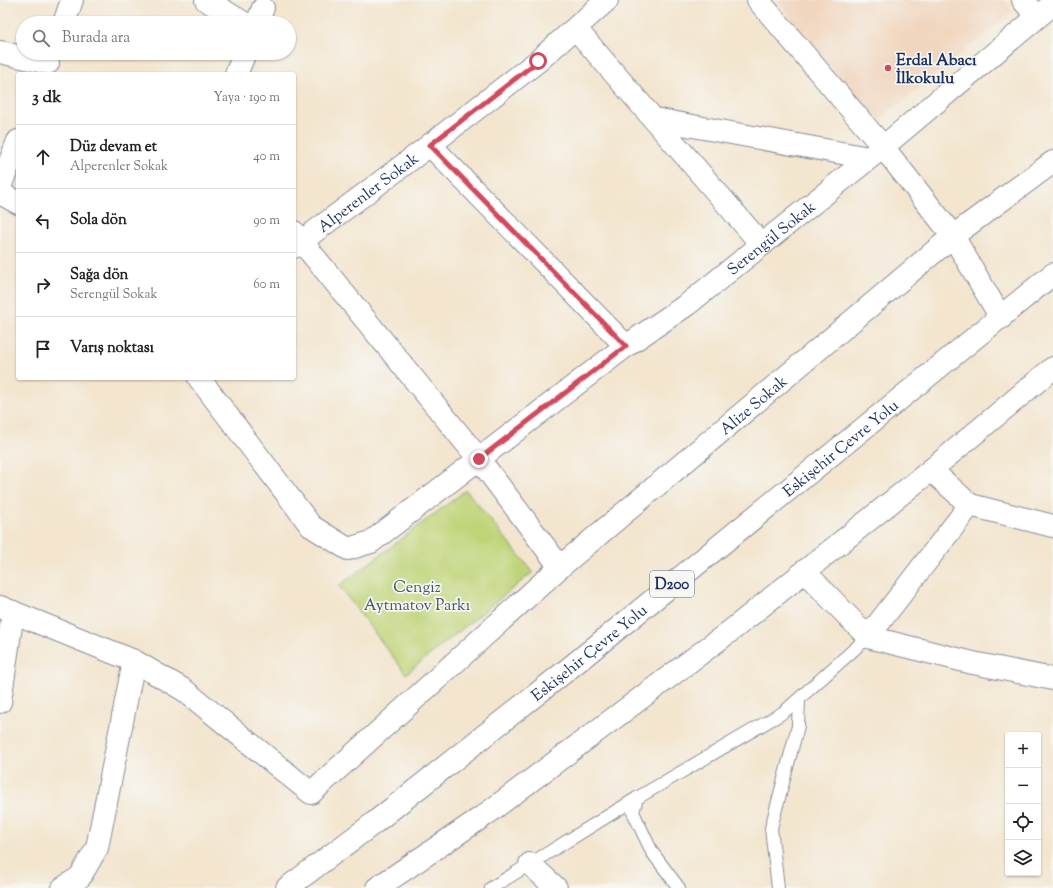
<!DOCTYPE html>
<html lang="tr">
<head>
<meta charset="utf-8">
<style>
  body { margin:0; font-family:"Sorts Mill Goudy",serif; background:#f6f6f6; color:#222 }
  .controls { position:absolute; right:12px; bottom:12px; display:grid; overflow:hidden; border-radius:4px; box-shadow:0 1px 3px #0004 }
  .controls button { width:36px; height:36px; display:grid; place-items:center; padding:0; border:0; border-bottom:1px solid #e0e0e0; background:#fff; color:#222; font:20px sans-serif }
  .stop { position:absolute; width:12px; height:12px; margin:-9px; border:3px solid #d1495b; border-radius:50%; background:#fff }
  .stop.end { background:#d1495b; border-color:#fff; box-shadow:0 1px 4px #0008 }
  .list { margin:0; padding:0; list-style:none }
  h2 { display:flex; justify-content:space-between; align-items:center; height:52px; margin:0; padding:0 16px; font-size:17px }
  h2 small { font-size:13px; font-weight:400; color:#767676 }
  .list li { display:grid; grid-template-columns:26px 1fr auto; gap:12px; align-items:center; box-sizing:border-box; height:64px; padding:0 16px; border-top:1px solid #e0e0e0 }
  .list b { display:block; font-size:15px; white-space:nowrap }
  .list p { margin:0; font-size:13px; white-space:nowrap; color:#767676 }
  .list em { font-size:13px; font-style:normal; color:#767676 }
  .icon { flex:none; width:22px; height:22px; fill:none; stroke:currentColor; stroke-width:2; stroke-linecap:round; stroke-linejoin:round }
  .map { position:relative; flex:none; width:1053px; height:888px; overflow:hidden }
  .search { position:absolute; background:#fff; box-shadow:0 1px 3px #0004; left:16px; top:16px; width:280px; height:44px; display:flex; align-items:center; gap:10px; box-sizing:border-box; padding:0 14px; border-radius:22px; color:#767676; font-size:15px }
  .panel { position:absolute; background:#fff; box-shadow:0 1px 3px #0004; left:16px; top:72px; width:280px; height:308px; border-radius:4px }
  .map>svg:first-child { display:block }
  .built { fill:#f1d5bd }
  .green { fill:#bfd478; stroke:#6d826b }
  .lines { fill:none; stroke-linecap:round; stroke-linejoin:round }
  .service-casing { stroke:#878a96; stroke-width:14 }
  .minor-casing { stroke:#878a96; stroke-width:24 }
  .trunk-casing { stroke:#878a96; stroke-width:24 }
  .service { stroke:#fff; stroke-width:12 }
  .minor { stroke:#fff; stroke-width:22 }
  .trunk { stroke:#fff; stroke-width:22 }
  .route { stroke:#d1495b; stroke-width:5 }
  .poi-dot { fill:#d1495b; stroke:#f6f6f2; stroke-width:1.5 }
  .labels { text-anchor:middle; stroke-width:3.5; stroke-linejoin:round; paint-order:stroke }
  .shield { fill:#f6f6f2; stroke:#5d6b8a; stroke-width:1 }
  .shield-label { font-size:15px; font-weight:bold; fill:#1b2f5e }
  .poi-label { font-size:16px; font-weight:bold; fill:#1b2f5e; stroke:#f6f6f2; text-anchor:start }
  .street-label { font-size:16px; fill:#1b2f5e; stroke:#f6f6f2 }
  .park-label { font-size:16px; fill:#445864; stroke:#f6f6f2 }
</style>
</head>
<body>
<div class="map">
<svg width="1053" height="888" viewBox="0 0 1053 888">
  <rect width="100%" height="100%" fill="#f6f6f2"/>
  <filter id="ink" filterUnits="userSpaceOnUse"><feTurbulence type="fractalNoise" baseFrequency=".025" numOctaves="2"/><feDisplacementMap in="SourceGraphic" scale="8" xChannelSelector="R" yChannelSelector="G"/><feConvolveMatrix kernelMatrix="1 2 1 2 8 2 1 2 1" color-interpolation-filters="sRGB"/></filter>
  <filter id="wash" filterUnits="userSpaceOnUse"><feTurbulence type="fractalNoise" baseFrequency=".012" numOctaves="4" result="noise"/><feDisplacementMap in="SourceGraphic" scale="16" xChannelSelector="R" yChannelSelector="G"/><feGaussianBlur stdDeviation="0.9" result="paint"/><feColorMatrix in="noise" values="0 0 0 0 0 0 0 0 0 0 0 0 0 0 0 0 0 1.4 0 .05"/><feComposite in="paint" operator="in"/></filter>
  <g filter="url(#wash)">
    <rect width="100%" height="100%" fill="#f3e5ce"/>
    <polygon class="built" points="777,0 1003,0 1013,12 875,123"/>
    <polygon class="green" points="466,490 533,572 406,674 339,586"/>
  </g>
  <g filter="url(#ink)">
    <g class="lines">
      <g class="service-casing">
        <g id="service">
          <polyline points="491,888 637,798"/>
          <polyline points="679,888 652,852 633,812 637,798 784,712 868,637"/>
          <polyline points="778,888 771,828 798,726 799,699"/>
        </g>
      </g>
      <g class="minor-casing">
        <g id="minor">
          <polyline points="206,0 244,23"/>
          <polyline points="758,0 883,147 953,236 1001,318"/>
          <polyline points="1023,0 1037,17"/>
          <polyline points="64,23 72,0"/>
          <polyline points="257,23 263,8"/>
          <polyline points="576,29 762,245"/>
          <polyline points="0,52 48,63"/>
          <polyline points="236,74 245,53"/>
          <polyline points="654,119 869,158"/>
          <polyline points="430,145 626,346"/>
          <polyline points="0,187 18,141"/>
          <polyline points="0,193 18,203"/>
          <path id="s1" d="M294 232 479 459 560 567 953 236 1053 162"/>
          <path id="s2" d="M294 247 430 145 538 61 607 0"/>
          <path id="s3" d="M199 378 311 526 348 549 371 542 626 346 688 304 883 147 1053 4"/>
          <polyline points="931,470 970,505 1053,526"/>
          <polyline points="804,571 868,637 973,663 1053,679"/>
          <polyline points="0,607 134,661 184,690 311,793 560,567"/>
          <polyline points="868,637 970,505"/>
          <polyline points="0,702 13,612"/>
          <polyline points="530,864 556,888"/>
          <polyline points="63,888 80,877 97,848 134,661"/>
        </g>
      </g>
      <g class="trunk-casing">
        <g id="trunk">
          <path id="s4" d="M287 888 374 823 567 670 1053 274"/>
          <polyline points="377,888 485,815 733,629 931,470 1053,368"/>
        </g>
      </g>
      <use href="#service" class="service"/>
      <use href="#minor" class="minor"/>
      <use href="#trunk" class="trunk"/>
    </g>
  </g>
  <g class="lines" filter="url(#ink)">
    <polyline class="route" points="479,459 626,346 430,145 538,61"/>
  </g>
  <circle class="poi-dot" cx="888" cy="68" r="4"/>
  <g class="labels">
    <rect class="shield" x="650" y="571" width="44" height="26" rx="3"/>
    <g class="shield-label">
      <text x="672" y="589">D200</text>
    </g>
    <g class="poi-label">
      <text x="896" y="65">Erdal Abacı<tspan x="896" dy="18">İlkokulu</tspan></text>
    </g>
    <g class="street-label">
      <text dy="6" stroke="none"><textPath href="#s2" startOffset="92">Alperenler Sokak</textPath></text>
      <text dy="6" stroke="none"><textPath href="#s3" startOffset="756">Serengül Sokak</textPath></text>
      <text dy="6" stroke="none"><textPath href="#s1" startOffset="680">Alize Sokak</textPath></text>
      <text dy="6" stroke="none"><textPath href="#s4" startOffset="707">Eskişehir Çevre Yolu</textPath></text>
      <text dy="6" stroke="none"><textPath href="#s4" startOffset="383">Eskişehir Çevre Yolu</textPath></text>
    </g>
    <g class="park-label">
      <text x="417" y="592">Cengiz<tspan x="417" dy="18">Aytmatov Parkı</tspan></text>
    </g>
  </g>
</svg>
<div class="controls">
<button>+</button>
<button>−</button>
<button><svg class="icon" aria-label="locate" viewBox="0 0 24 24"><circle cx="12" cy="12" r="6"/><path d="M12 2v4M12 18v4M2 12h4M18 12h4"/></svg></button>
<button><svg class="icon" aria-label="layers" viewBox="0 0 24 24"><path d="M12 4l9 5-9 5-9-5zM3 14l9 5 9-5"/></svg></button>
</div>
<div class="stop" style="left:538px;top:61px"></div>
<div class="stop end" style="left:479px;top:459px"></div>
<div class="search"><svg class="icon" aria-label="search" viewBox="0 0 24 24"><circle cx="10" cy="10" r="6"/><path d="M15 15l6 6"/></svg>Burada ara</div>
<section class="panel">
<h2>3 dk<small>Yaya · 190 m</small></h2>
<ul class="list">
<li><svg class="icon" aria-label="ahead" viewBox="0 0 24 24"><path d="M12 20V5M6 11l6-6 6 6"/></svg><div><b>Düz devam et</b><p>Alperenler Sokak</p></div><em>40 m</em></li>
<li><svg class="icon" aria-label="left" viewBox="0 0 24 24"><path d="M17 20v-9H6M10 6l-5 5 5 5"/></svg><div><b>Sola dön</b></div><em>90 m</em></li>
<li><svg class="icon" aria-label="right" viewBox="0 0 24 24"><path d="M7 20v-9h11M14 6l5 5-5 5"/></svg><div><b>Sağa dön</b><p>Serengül Sokak</p></div><em>60 m</em></li>
<li><svg class="icon" aria-label="arrive" viewBox="0 0 24 24"><path d="M6 21V4h12l-3 4 3 4H6"/></svg><div><b>Varış noktası</b></div></li>
</ul>
</section>
</div>
</body>
</html>
